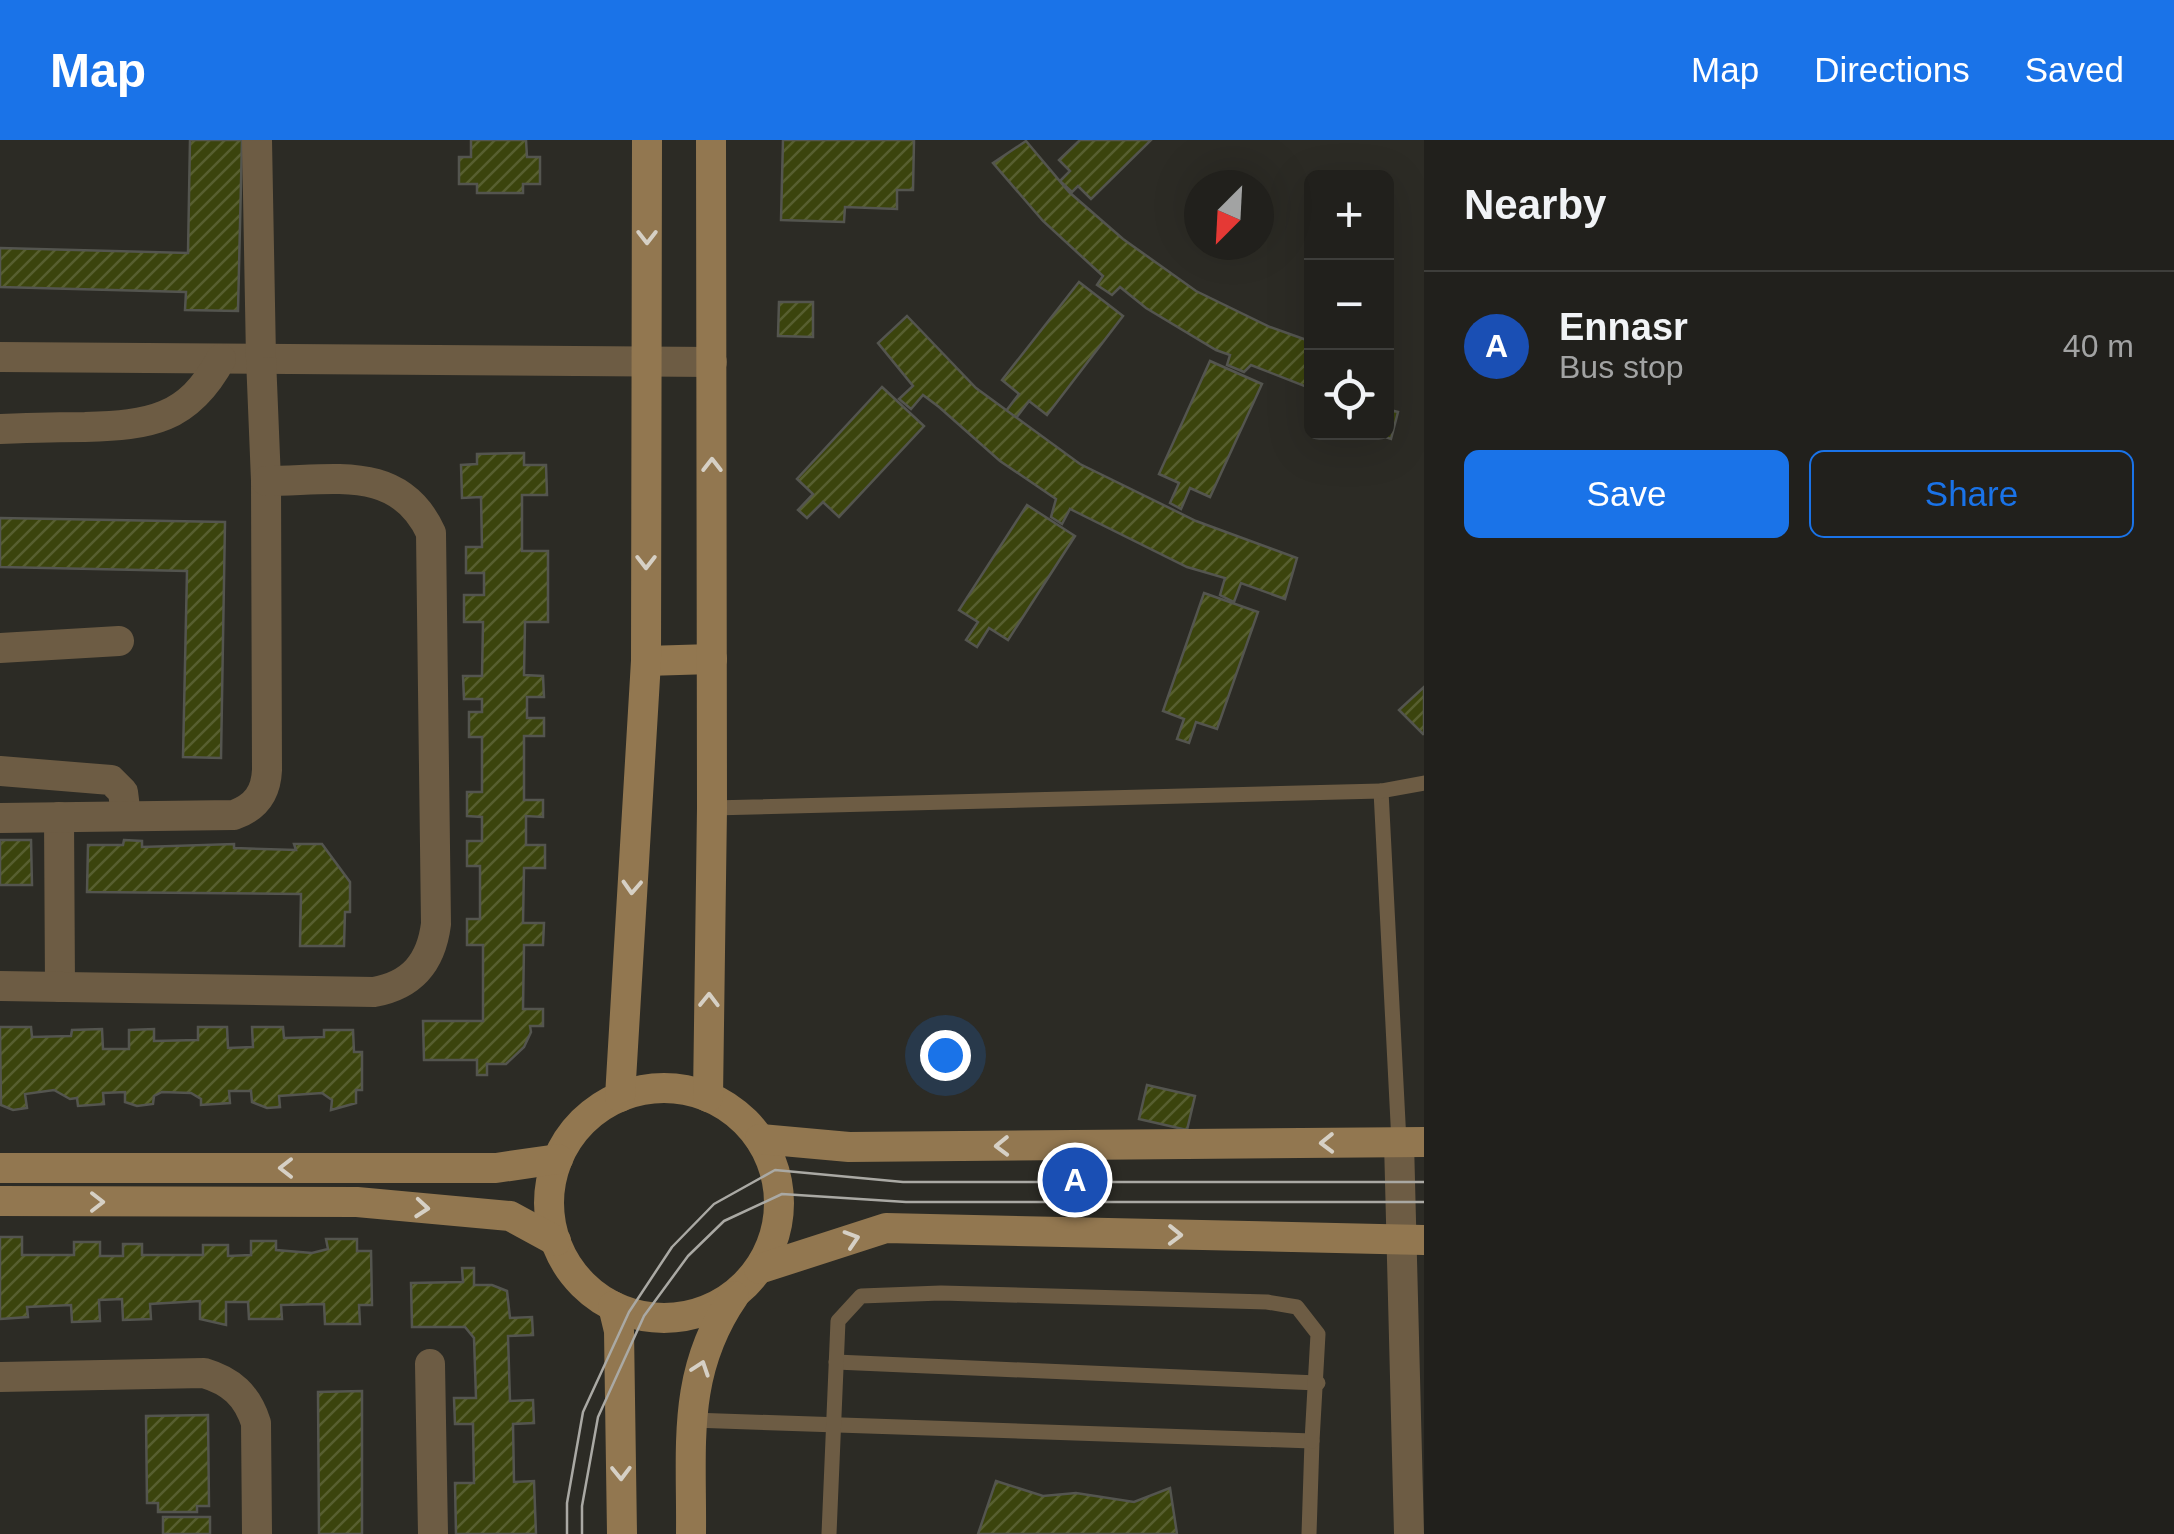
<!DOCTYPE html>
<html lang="en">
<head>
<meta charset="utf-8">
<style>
  body { margin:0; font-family:Arial,sans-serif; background:#2d2d29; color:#f1f3f6 }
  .controls { position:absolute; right:30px; top:30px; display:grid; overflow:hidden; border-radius:15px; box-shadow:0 10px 40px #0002 }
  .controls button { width:90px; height:90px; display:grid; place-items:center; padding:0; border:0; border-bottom:2px solid #3e3e3b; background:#21201c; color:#f1f3f6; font:50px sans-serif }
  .compass { position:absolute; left:1184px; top:30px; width:90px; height:90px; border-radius:50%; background:#21201c; box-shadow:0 10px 40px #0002; rotate:204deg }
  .you { position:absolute; left:945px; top:915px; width:35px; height:35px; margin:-25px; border:8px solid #fff; border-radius:50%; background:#1a73e8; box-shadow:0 0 0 15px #1a73e833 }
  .badge { display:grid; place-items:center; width:65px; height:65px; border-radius:50%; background:#1a73e8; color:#fff; font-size:32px; font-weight:700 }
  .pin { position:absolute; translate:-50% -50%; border:5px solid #fff; box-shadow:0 2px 10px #0006 }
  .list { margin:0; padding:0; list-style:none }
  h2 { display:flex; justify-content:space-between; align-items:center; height:130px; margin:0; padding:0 40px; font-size:42px }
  h2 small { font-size:32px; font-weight:400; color:#a2a3a3 }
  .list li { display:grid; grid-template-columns:65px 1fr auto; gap:30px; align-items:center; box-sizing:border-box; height:150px; padding:0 40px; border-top:2px solid #3e3e3b }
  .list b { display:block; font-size:38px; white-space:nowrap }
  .list p { margin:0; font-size:32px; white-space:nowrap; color:#a2a3a3 }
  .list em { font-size:32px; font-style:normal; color:#a2a3a3 }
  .actions { display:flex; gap:20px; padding:30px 40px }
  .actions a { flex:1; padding:22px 0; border:2px solid #1a73e8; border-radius:15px; text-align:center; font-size:35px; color:#1a73e8 }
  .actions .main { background:#1a73e8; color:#fff }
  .icon { flex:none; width:55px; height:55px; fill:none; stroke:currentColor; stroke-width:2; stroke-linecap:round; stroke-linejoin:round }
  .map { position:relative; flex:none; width:1424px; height:1394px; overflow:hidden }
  header { display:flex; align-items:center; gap:60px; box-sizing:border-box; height:140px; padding:0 50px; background:#1a73e8; color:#fff }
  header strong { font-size:48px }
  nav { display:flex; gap:55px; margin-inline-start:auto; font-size:35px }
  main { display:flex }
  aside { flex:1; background:#21201c }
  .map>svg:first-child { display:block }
  .building { fill:url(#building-hatch); stroke:#54554f; stroke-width:2.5 }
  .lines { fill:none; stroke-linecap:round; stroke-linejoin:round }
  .lane { stroke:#6d5c44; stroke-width:15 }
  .street { stroke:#6d5c44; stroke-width:30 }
  .secondary { stroke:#927750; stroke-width:30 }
  .tram { stroke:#aaa9a4; stroke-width:2.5 }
  .oneway { stroke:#d6d0c5 }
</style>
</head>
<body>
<header>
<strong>Map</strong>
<nav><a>Map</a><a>Directions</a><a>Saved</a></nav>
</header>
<main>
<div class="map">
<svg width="1424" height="1394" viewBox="0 0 1424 1394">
  <defs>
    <pattern id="building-hatch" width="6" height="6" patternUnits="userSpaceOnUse" patternTransform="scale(2.5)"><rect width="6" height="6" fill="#3b440d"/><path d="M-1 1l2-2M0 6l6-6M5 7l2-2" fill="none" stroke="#575f30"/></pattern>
  </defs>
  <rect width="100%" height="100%" fill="#2c2b25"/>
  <g class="building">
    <polygon points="190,0 242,0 238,171 185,170 186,152 0,147 0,108 188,113"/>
    <polygon points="471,0 526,0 527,17 540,17 540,44 523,44 523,53 477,53 477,44 459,44 459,17 471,17"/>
    <polygon points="783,0 914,0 913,50 897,50 897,69 845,67 844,82 781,80"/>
    <polygon points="1080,0 1151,0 1091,59 1078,46 1072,52 1060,41 1070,31 1059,20"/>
    <polygon points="1026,1 1069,52 1123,99 1196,151 1270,187 1312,202 1312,249 1251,225 1244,232 1227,225 1230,215 1216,210 1146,168 1120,147 1112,155 1097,145 1103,136 1043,81 993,23"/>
    <polygon points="1079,142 1123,176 1047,275 1029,261 1016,278 1006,271 1019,254 1002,240"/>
    <polygon points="779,162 813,162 813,197 778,196"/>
    <polygon points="907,176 976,248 1080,324 1196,381 1297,418 1285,459 1241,443 1234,462 1220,455 1225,438 1187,427 1070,369 1062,384 1051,377 1056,359 1000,321 939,267 923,255 911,269 899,259 913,246 878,203"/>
    <polygon points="1210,221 1262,244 1210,357 1190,348 1181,369 1170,363 1179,343 1159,334"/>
    <polygon points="882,247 924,286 839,377 823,362 807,378 798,370 813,354 797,339"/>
    <polygon points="1386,269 1398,272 1391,299 1370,292 1386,292"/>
    <polygon points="524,313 524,325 546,325 547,355 522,355 522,411 548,411 548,482 525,482 524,535 543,536 544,557 527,557 527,578 544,578 544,596 524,596 524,660 543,660 543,677 526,676 526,705 545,705 545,728 524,728 523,783 544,783 543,805 524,805 523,869 543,869 543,886 530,886 531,892 524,907 506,924 487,924 487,935 477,935 477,920 424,920 423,881 483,881 483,805 467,805 467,779 480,779 480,726 467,726 467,701 482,701 482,677 467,676 467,652 482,652 482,597 469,597 469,572 482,572 482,559 464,559 463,536 482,536 483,482 464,482 464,455 484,455 484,433 466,433 466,407 482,407 481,357 462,358 461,325 477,324 477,314"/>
    <polygon points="1027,365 1075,396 1008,500 989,488 977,507 966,500 978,482 959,470"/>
    <polygon points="0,378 225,382 221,618 183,617 187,431 0,427"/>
    <polygon points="1204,453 1258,472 1217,589 1196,582 1189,603 1177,599 1184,579 1163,571"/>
    <polygon points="1424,547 1424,593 1423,594 1399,570"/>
    <polygon points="0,700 31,700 32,745 0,745"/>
    <polygon points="124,700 142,701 142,707 234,704 234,708 296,710 294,704 322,704 350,742 350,772 345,772 344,806 300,806 301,754 87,752 88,705 123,705"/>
    <polygon points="0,887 31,887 32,897 71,896 72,890 102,889 103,909 129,909 129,890 154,889 154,901 198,900 198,887 227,887 228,908 253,907 252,887 283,887 284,898 324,897 324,890 353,890 354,912 362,912 362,950 356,950 356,963 331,970 332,960 322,953 279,956 280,967 267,968 252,962 251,951 229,951 230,963 201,965 201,959 191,953 162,952 154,956 153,964 137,966 125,962 125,952 103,953 104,964 78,966 77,958 70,959 54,950 25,954 27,968 13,970 1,965"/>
    <polygon points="1147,945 1195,956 1187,990 1139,979"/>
    <polygon points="0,1097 22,1097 22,1115 74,1115 74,1102 100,1102 100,1116 123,1116 123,1104 142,1104 142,1115 203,1115 203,1105 228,1105 228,1116 251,1115 251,1101 276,1101 276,1110 312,1113 328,1109 326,1099 357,1099 357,1111 371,1111 372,1165 359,1165 360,1184 325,1184 324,1164 281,1165 282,1179 249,1179 248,1162 226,1162 226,1185 200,1179 200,1161 150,1164 151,1179 123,1180 122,1159 99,1160 100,1181 72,1182 71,1165 27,1167 28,1177 0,1179"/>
    <polygon points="462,1128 474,1128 474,1145 492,1145 507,1151 510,1178 532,1177 533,1195 508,1196 510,1261 533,1260 534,1283 513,1284 514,1342 534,1341 536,1394 456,1394 455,1343 474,1343 473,1284 455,1284 454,1258 476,1258 474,1198 465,1187 412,1187 411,1143 463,1142"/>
    <polygon points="362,1251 362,1394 319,1394 318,1252"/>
    <polygon points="208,1275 209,1366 197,1366 197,1372 158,1372 158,1363 147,1363 146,1276"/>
    <polygon points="996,1341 1043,1356 1076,1353 1134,1362 1170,1348 1177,1394 978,1394"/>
    <rect x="163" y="1377" width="47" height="17"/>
  </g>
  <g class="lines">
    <g class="lane">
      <polyline points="1381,651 1399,1002"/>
      <polyline points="712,668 1381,651 1424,643"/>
      <polyline points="836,1222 1318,1243"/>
      <polyline points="692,1280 1312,1301 1309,1394"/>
      <polyline points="829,1394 838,1181 861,1156 941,1153 1267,1162 1297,1167 1318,1194 1312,1301"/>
    </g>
    <g class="street">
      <polyline points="0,217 712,222"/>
      <path d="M0 289C28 288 57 287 85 287 150 285 188 280 221 219"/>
      <polyline points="0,508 119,501"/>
      <polyline points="0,631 111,640 123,652 126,676"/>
      <polyline points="59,677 60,847"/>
      <path d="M0 678 234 675C256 667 266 653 267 630L266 341 261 218 257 0"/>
      <path d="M0 846 374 852C412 845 431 823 436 784L431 393C399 323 332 341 266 341"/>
      <polyline points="1399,1002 1409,1394"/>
      <polyline points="430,1224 433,1394"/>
      <path d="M0 1237 204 1233C231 1241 247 1255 256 1283L257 1394"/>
    </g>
    <g class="secondary">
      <polyline points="646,521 712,519"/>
      <circle cx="664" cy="1063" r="115"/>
      <polyline points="620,957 646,521 647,0"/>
      <polyline points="708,957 712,668 711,0"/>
      <polyline points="760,999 849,1007 1424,1002"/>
      <polyline points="0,1028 496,1028 558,1019"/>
      <polyline points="0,1061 357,1062 510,1076 556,1101"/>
      <polyline points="759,1129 886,1088 1424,1100"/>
      <polyline points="613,1166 619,1191 622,1394"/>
      <path d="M691 1394C692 1306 681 1233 734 1156"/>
    </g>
    <g class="tram">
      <polyline points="567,1394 567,1363 583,1272 629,1172 672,1107 714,1064 775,1030 903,1042 1424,1042"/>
      <polyline points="582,1394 582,1366 598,1277 644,1176 688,1116 724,1081 782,1054 906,1062 1424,1062"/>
    </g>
  </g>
  <defs><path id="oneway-chevron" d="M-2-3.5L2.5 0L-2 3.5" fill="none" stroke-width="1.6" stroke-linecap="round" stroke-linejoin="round" transform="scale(2.5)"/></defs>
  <g class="oneway">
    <use href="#oneway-chevron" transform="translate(647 97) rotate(90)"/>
    <use href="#oneway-chevron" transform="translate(712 325) rotate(-90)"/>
    <use href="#oneway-chevron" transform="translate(646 422) rotate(90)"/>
    <use href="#oneway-chevron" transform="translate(632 747) rotate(93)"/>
    <use href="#oneway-chevron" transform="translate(709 860) rotate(-89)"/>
    <use href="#oneway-chevron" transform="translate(1327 1003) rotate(179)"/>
    <use href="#oneway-chevron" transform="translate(1002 1006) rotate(179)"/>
    <use href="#oneway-chevron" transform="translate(286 1028) rotate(180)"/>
    <use href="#oneway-chevron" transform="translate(97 1062)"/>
    <use href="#oneway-chevron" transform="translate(422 1068) rotate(5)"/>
    <use href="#oneway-chevron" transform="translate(1175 1095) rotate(1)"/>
    <use href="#oneway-chevron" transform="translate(852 1099) rotate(-18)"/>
    <use href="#oneway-chevron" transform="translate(701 1228) rotate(-71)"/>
    <use href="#oneway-chevron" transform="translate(621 1333) rotate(89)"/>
  </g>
</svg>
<div class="controls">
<button>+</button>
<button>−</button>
<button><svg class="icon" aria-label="locate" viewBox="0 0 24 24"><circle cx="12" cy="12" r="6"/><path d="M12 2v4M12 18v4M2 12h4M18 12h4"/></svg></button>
</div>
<svg class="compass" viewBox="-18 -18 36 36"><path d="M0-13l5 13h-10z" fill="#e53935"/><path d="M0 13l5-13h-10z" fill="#a2a3a3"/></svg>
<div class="you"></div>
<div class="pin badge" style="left:1075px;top:1040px;background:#1a4fb4">A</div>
</div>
<aside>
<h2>Nearby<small></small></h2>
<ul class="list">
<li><span class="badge" style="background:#1a4fb4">A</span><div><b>Ennasr</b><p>Bus stop</p></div><em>40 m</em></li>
</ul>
<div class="actions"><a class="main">Save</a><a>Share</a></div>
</aside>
</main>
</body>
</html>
